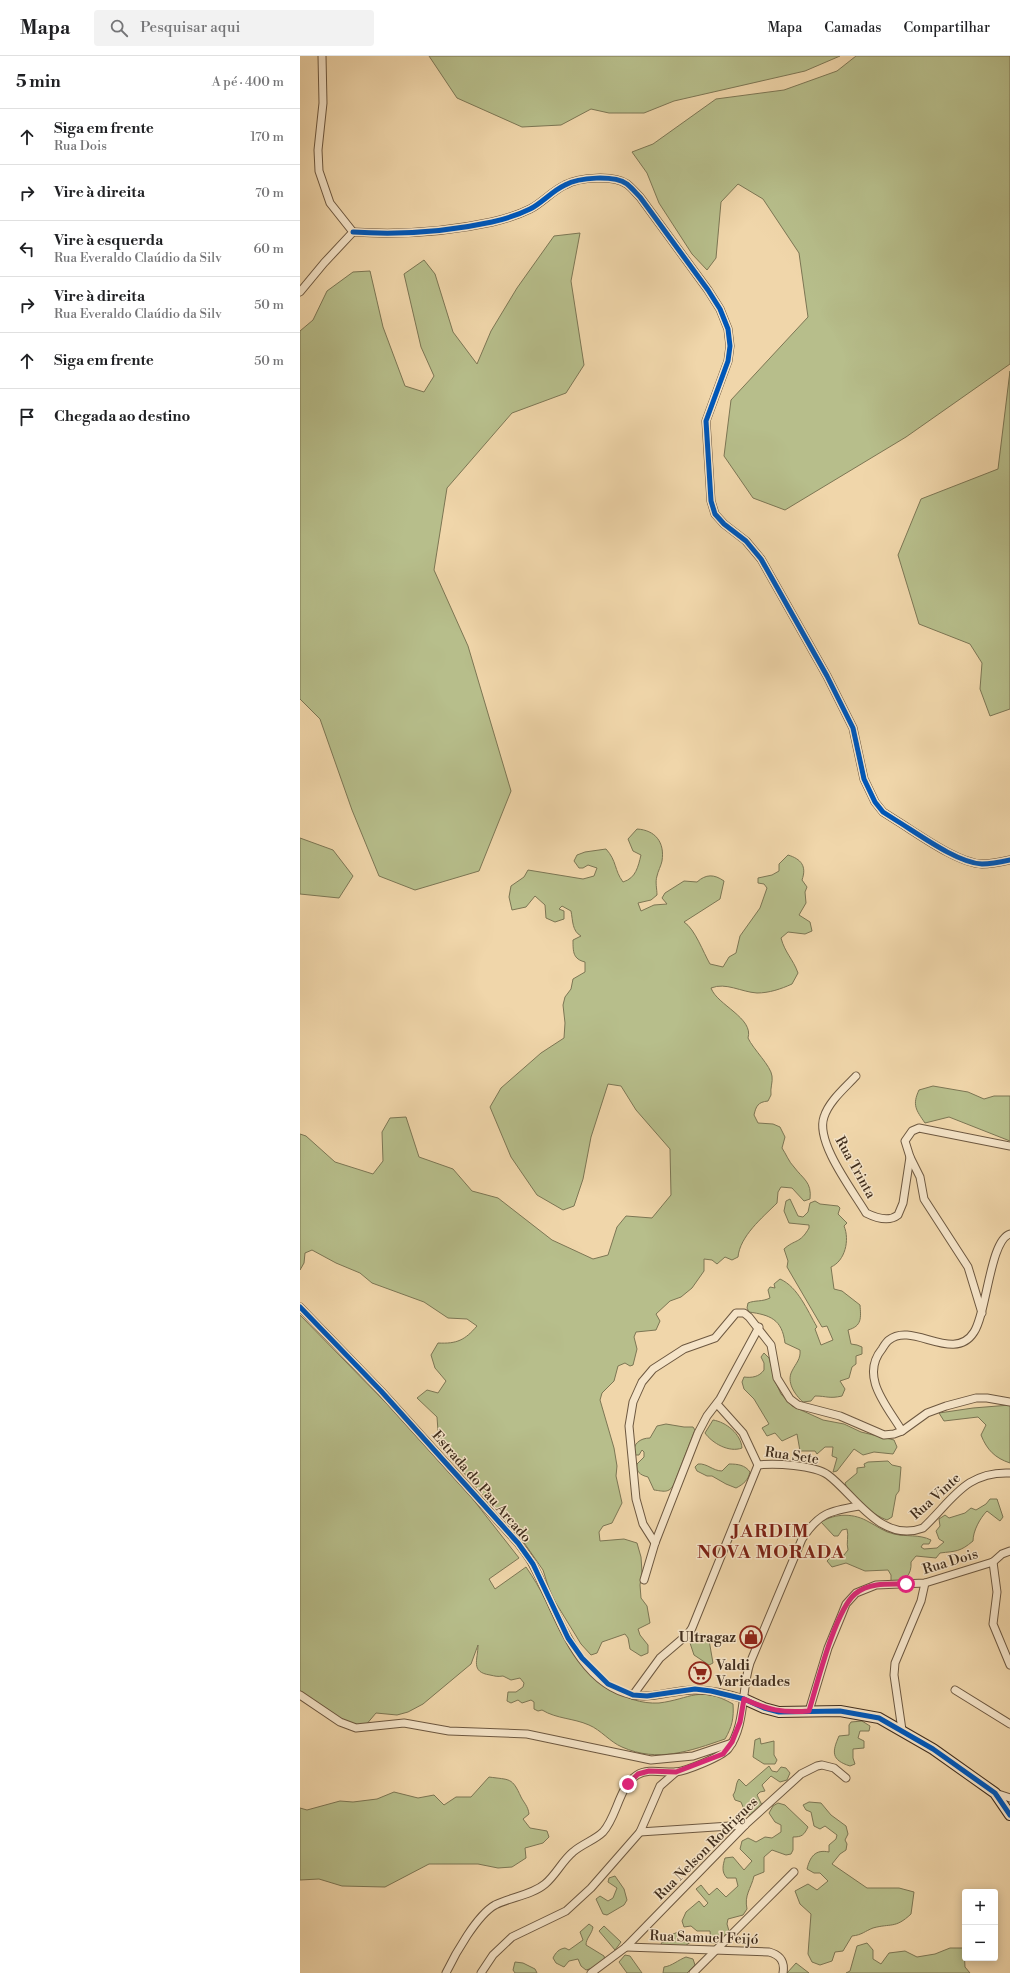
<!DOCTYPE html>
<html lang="pt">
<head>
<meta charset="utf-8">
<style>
  body { margin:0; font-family:"Libre Bodoni",serif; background:#f2f2f2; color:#202124 }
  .controls { position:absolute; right:12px; bottom:12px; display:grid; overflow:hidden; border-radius:4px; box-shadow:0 2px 10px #0003 }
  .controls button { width:36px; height:36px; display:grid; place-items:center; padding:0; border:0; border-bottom:1px solid #e0e0e0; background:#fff; color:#202124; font:20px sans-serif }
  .stop { position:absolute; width:12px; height:12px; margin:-9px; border:3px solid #db2777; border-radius:50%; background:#fff }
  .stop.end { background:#db2777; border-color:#fff; box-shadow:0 1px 4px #0008 }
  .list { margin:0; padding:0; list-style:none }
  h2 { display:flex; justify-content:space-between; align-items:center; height:52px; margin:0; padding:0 16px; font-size:17px }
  h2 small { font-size:13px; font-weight:400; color:#757577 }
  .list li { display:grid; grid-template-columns:26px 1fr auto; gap:12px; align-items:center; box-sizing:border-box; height:56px; padding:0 16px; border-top:1px solid #e0e0e0 }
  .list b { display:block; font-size:15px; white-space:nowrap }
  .list p { margin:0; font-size:13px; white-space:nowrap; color:#757577 }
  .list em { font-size:13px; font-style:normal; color:#757577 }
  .icon { flex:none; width:22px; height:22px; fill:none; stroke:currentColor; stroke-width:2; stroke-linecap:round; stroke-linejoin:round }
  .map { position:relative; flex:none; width:710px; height:1917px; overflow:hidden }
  header { display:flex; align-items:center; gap:24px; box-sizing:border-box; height:56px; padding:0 20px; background:#fff; border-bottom:1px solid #e0e0e0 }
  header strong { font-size:19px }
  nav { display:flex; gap:22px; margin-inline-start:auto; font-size:14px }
  .search { width:280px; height:36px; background:#f2f2f2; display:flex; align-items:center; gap:10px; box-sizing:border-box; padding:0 14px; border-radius:4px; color:#757577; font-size:15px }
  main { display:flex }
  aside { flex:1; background:#fff }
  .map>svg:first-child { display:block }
  .green { fill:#b7be8b; stroke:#7c7654 }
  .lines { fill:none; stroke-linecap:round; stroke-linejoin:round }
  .street-casing { stroke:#6d5840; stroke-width:9 }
  .secondary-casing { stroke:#412e1d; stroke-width:12 }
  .street { stroke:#f5e4c8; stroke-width:7 }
  .secondary { stroke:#f5e4c8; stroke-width:10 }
  .cycleway-casing { stroke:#f5e4c8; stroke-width:8 }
  .cycleway { stroke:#0057b8; stroke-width:5 }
  .route { stroke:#db2777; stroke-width:5 }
  .labels { text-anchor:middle; stroke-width:3; stroke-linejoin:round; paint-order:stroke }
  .street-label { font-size:14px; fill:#412e1d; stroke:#f5e4c8 }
  .poi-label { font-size:14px; font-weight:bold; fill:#412e1d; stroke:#f5e4c8; text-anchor:end }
  .district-label { font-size:18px; font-weight:bold; letter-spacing:1px; fill:#7a1f14; stroke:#f5e4c8 }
</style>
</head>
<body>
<header>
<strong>Mapa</strong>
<div class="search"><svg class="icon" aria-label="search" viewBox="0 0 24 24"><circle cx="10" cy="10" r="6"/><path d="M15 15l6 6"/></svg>Pesquisar aqui</div>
<nav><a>Mapa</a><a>Camadas</a><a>Compartilhar</a></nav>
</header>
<main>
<aside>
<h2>5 min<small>A pé · 400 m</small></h2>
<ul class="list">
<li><svg class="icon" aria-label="ahead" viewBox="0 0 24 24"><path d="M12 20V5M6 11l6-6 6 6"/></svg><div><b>Siga em frente</b><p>Rua Dois</p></div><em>170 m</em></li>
<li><svg class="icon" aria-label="right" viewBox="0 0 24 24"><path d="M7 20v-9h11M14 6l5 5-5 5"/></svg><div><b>Vire à direita</b></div><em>70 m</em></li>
<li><svg class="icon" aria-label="left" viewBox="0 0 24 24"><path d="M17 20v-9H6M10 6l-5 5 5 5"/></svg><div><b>Vire à esquerda</b><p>Rua Everaldo Claúdio da Silv</p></div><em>60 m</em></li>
<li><svg class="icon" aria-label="right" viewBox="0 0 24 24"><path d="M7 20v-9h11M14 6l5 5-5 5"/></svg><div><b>Vire à direita</b><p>Rua Everaldo Claúdio da Silv</p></div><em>50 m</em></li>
<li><svg class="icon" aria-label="ahead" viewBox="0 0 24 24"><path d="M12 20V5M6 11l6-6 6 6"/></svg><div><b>Siga em frente</b></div><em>50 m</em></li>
<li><svg class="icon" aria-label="arrive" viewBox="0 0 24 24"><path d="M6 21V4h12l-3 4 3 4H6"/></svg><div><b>Chegada ao destino</b></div></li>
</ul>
</aside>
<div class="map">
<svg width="710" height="1917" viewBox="0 0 710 1917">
  <rect width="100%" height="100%" fill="#f0d6aa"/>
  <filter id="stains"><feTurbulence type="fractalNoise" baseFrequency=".005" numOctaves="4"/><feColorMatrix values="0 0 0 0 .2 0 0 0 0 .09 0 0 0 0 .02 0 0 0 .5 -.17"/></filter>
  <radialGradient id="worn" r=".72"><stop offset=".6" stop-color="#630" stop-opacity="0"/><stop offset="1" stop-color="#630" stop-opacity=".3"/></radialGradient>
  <g class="green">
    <polygon points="129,0 540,0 505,15 374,45 344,57 309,57 291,53 261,69 222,71 157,42"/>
    <polygon points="556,0 710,0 710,308 606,381 485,454 453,442 424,400 431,344 508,261 499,197 463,143 438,128 421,146 416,202 407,214 392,198 359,147 347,117 332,96 353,88 416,43 484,34 537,15"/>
    <polygon points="280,177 271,225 284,309 266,337 212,357 147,432 134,514 168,590 211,735 179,815 115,834 79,820 52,754 20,663 0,643 0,275 13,264 27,235 53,216 70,215 83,271 105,330 124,336 134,320 121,291 104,218 124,204 135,218 153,276 177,308 191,275 217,232 254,180"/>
    <polygon points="710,315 710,653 690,660 680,633 682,607 670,588 619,568 598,499 621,443 698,413"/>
    <path d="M337 773C355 774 365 786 362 805 361 810 358 815 357 820 355 826 357 833 357 839L351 844 338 847 341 855 354 849 367 848 362 842 365 837 384 825 397 826C406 818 414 818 424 825L420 843 384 866C395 873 403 896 410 908L423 911 429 901 436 897 440 880 460 852 467 832 464 828 458 827V822L472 819 479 815V808L488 799C501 803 507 810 502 824L507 831 505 836 506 847 499 859 510 866 512 875 505 878 488 876 481 882C485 897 493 903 498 917L492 928C481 933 469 937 457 937 441 936 426 926 411 932 417 949 454 962 448 982 453 993 471 1010 472 1020 473 1026 470 1032 471 1039L468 1045C458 1046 456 1050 454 1059L458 1067 473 1068 480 1071 485 1081 482 1092C486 1098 489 1106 494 1111 503 1123 512 1126 510 1143L504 1145 492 1132 481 1131 478 1136 477 1147C462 1162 440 1180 438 1201L432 1204 425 1201 417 1208 412 1204 404 1203V1215L392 1232 381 1241 370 1245 356 1258 360 1265 356 1274 336 1276 334 1281 337 1293 333 1309 330 1310 325 1307 318 1310 314 1325 302 1337 300 1344 314 1392 317 1410 316 1420 322 1447 312 1467 303 1470 299 1476 300 1485 324 1483 337 1487 341 1501 342 1516 340 1529 341 1542 347 1550 350 1567 338 1573 340 1579 348 1589V1597L341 1600 330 1593 328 1582 325 1578 302 1586 297 1597 291 1599 281 1588 251 1539 243 1514 218 1478 139 1389 137 1361 117 1342 127 1334 138 1337 146 1325 135 1312 131 1299 138 1287C157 1288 165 1284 177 1270L167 1263 148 1262 124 1246 72 1227 60 1217 36 1207 12 1194 5 1197 4 1207 0 1214V1078L6 1080 35 1106 73 1118 83 1105 82 1076 90 1062 106 1061 119 1101 153 1113 172 1135 198 1142 252 1184 293 1203 308 1199 317 1171 326 1160 352 1162 371 1139 370 1093 336 1054 321 1030 308 1028 291 1081 283 1123 274 1150 263 1154 237 1139 211 1101 190 1051 201 1032 241 997 264 982 265 967 263 949 265 941 271 933 273 923 285 916V906C273 903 273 896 273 884L281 880C272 875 273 865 271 855L262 850 259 853 264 855V863L255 866 246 862 245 849 235 840 226 851 212 854 209 841 211 830 224 821 228 814 283 823 294 820 297 812 288 809 283 812H279L274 805 277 799 285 796 306 793C317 805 314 814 323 826 336 822 338 811 341 799L333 795 328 783Z"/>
    <polygon points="0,782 33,794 53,820 39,842 0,838"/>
    <path d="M633 1030 668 1036 684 1043 694 1040H710V1085L649 1061 625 1067C616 1054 612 1049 619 1034Z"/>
    <path d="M490 1143 498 1160 503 1161 508 1156 510 1147 515 1145 520 1148 538 1150 540 1152 538 1158 547 1167 544 1170C550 1184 545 1205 531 1211L534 1233 542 1235 560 1249C561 1262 562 1270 548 1274L551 1288 557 1289 562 1291V1298L556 1300V1308L552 1311 549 1322 540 1325 545 1333 542 1340C529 1343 527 1340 515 1340L511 1345 503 1346C495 1339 486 1326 492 1315 496 1307 501 1303 500 1294L485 1287C482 1263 470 1259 449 1256L447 1252 448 1247C455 1244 462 1246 470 1242L468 1234 470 1231 475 1232 474 1228 480 1223C498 1231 507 1254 517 1271L515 1273 521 1289 533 1284 527 1270 522 1271 487 1211 488 1205 484 1193C495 1183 500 1188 509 1172V1169L489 1167 484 1155 486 1145Z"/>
    <path d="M0 1259 88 1349 172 1442 219 1502 189 1523 195 1533 226 1511C257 1555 262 1599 310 1632 325 1642 341 1648 359 1647 391 1643 399 1629 433 1648 434 1662 432 1671 425 1683 390 1695 358 1707 322 1691 310 1686 301 1674 289 1669 273 1662 257 1663 242 1654L238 1655 234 1653V1646L231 1644 222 1647 218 1644 211 1647 207 1645 208 1636H216L223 1631 224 1627 220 1622 211 1624 203 1620C197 1621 195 1620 190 1619 170 1616 178 1604 178 1589L171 1608 123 1648 108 1656 97 1659 76 1657 65 1670C40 1669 20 1651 0 1638Z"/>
    <path d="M464 1297 469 1302 476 1327 481 1338 492 1350 523 1364 544 1368 561 1376 594 1384 597 1391 593 1398 574 1396 563 1399 554 1393 537 1415 533 1416 537 1402 532 1400 533 1391H525L517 1398 515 1395H500L497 1378 482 1385 475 1377 467 1380 462 1372 469 1368 454 1343 444 1333 442 1326 444 1321C452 1322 459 1321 464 1314V1307L461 1301Z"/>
    <path d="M710 1349V1407C695 1402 687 1394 681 1379L686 1369 678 1361 644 1365 639 1357 673 1352Z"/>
    <path d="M413 1364C426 1366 441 1378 442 1392 429 1397 412 1387 405 1377Z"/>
    <path d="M366 1368 384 1371H393L395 1374 374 1428C369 1438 363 1435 354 1434L348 1421C340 1419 336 1416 337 1408L344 1401V1396L342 1394 339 1399H334C332 1388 340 1382 350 1382L357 1370Z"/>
    <path d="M588 1405 592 1409 601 1411 599 1435 596 1439 592 1461 587 1464C573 1459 549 1441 545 1427L557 1417V1412L565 1411 564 1408 568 1406Z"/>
    <path d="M398 1408C407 1407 413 1415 422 1415L429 1408C438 1408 445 1409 450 1416 448 1424 444 1428 436 1432L426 1428 412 1420H407L397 1415 395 1411Z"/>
    <path d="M690 1443H697L703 1461 700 1465 687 1455C680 1462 673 1475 673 1485 660 1496 656 1495 640 1497L636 1502 616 1500 611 1506C612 1519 605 1526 591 1525V1519L588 1514 565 1515 546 1507 532 1511 527 1505 532 1500 544 1499 548 1494C546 1487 549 1480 547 1473L542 1474 538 1480H534L521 1466C536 1457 554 1457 569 1466 577 1470 584 1476 594 1478 606 1481 619 1478 631 1484L629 1488H623L621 1491 624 1493 637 1492 644 1486 639 1483 636 1475 640 1470 639 1463 645 1459 649 1462 665 1457 671 1452 676 1454 686 1448Z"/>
    <polygon points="399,1578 407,1579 409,1584 413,1607 409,1609 394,1599 390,1587"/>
    <path d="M562 1665 570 1670 569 1675H560L558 1682 564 1685V1692L553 1693V1702L555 1708 550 1710C531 1704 532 1696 539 1680L549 1679V1669L551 1666Z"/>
    <polygon points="460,1682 461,1688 474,1685 474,1699 477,1704 475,1708 464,1708 453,1701 455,1684"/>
    <path d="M469 1710 472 1715 477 1716 481 1711 486 1712 490 1717 487 1724 480 1726 471 1720 462 1729 465 1735 460 1736 457 1739 462 1749 450 1759 446 1758 441 1746 435 1744 433 1739C437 1734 435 1728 439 1723L446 1730Z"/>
    <path d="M189 1721C210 1724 212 1721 221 1741 224 1747 228 1750 229 1758L223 1763 230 1772 247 1775 249 1781 243 1787 225 1792 226 1802 212 1811 198 1812 178 1808H129L85 1831 42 1830 19 1823 0 1824V1752L7 1754 40 1745 53 1746 77 1743 94 1736 118 1742 134 1739 144 1749 156 1741H171Z"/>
    <path d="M509 1746 521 1747 531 1759 546 1770 548 1778 545 1784 547 1788 546 1794 540 1798 532 1808 567 1832H599L614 1836 611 1858C595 1873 591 1867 573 1872 565 1875 562 1879 552 1880L543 1895 535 1896 532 1905 520 1909 512 1906 508 1898 511 1858 500 1848 495 1835 508 1828 517 1834 528 1825 520 1817H514L507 1813C510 1801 515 1793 529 1796V1789L536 1783 537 1779 525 1770 520 1773 514 1770 511 1756 506 1754 503 1749Z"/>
    <path d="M478 1747 485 1749 508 1771C504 1779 502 1781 493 1781V1794L491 1798 486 1799 472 1794 464 1801V1816L454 1820C451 1833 444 1839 447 1853L443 1859 428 1863 427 1868 429 1875C424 1883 420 1887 411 1887L410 1875H397L391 1870 384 1871 382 1865 386 1856 399 1845 404 1851 408 1847 396 1833 401 1829 409 1839 417 1832 426 1841 438 1830 436 1822H427C421 1816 423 1809 425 1802L433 1801 444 1814 452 1805 440 1793 442 1785 448 1782 456 1786 465 1781 472 1782 481 1776V1769L475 1766 469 1757 473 1750Z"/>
    <polygon points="315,1820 324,1833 327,1844 324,1849 307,1859 303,1858 296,1843 300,1840 308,1845 313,1842 317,1832 308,1826 309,1822"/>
    <path d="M289 1868 293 1871C292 1878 286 1882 286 1889L304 1900 305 1904 293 1912 286 1914 281 1910 278 1903 269 1905 264 1911 256 1907 253 1902C256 1896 259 1893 265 1892L269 1894 283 1884 280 1876Z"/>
    <polygon points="304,1870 321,1886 315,1894 299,1875"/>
    <polygon points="381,1875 386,1881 390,1879 393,1882 392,1885 385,1890 363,1890 361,1887 371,1883 373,1878"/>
    <polygon points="567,1887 573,1894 573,1903 581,1908 589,1897 605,1895 617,1901 635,1898 650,1892 664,1892 665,1911 670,1917 546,1917 550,1915 557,1890"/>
    <polygon points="325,1899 330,1900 342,1917 327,1917 319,1906"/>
    <path d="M386 1901 393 1903 395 1909 387 1917H363L364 1911C372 1910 378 1904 386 1901Z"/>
    <polygon points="215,1906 223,1907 235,1913 237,1917 215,1917 213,1914"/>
    <polygon points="496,1907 509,1917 487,1917"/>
  </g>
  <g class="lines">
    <g class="street-casing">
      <g id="street">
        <polyline points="22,0 23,47 18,94 19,115 30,147 53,176"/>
        <path d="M53 176C99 179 146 176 192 166 205 163 218 159 230 153 242 147 252 135 265 129 279 121 314 119 327 128 332 132 336 137 340 141L408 234 420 253 428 273 430 290 428 305 406 365 411 445 415 458 424 468 446 485 461 503 527 620 553 672 564 723 575 746 583 756 594 763C617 777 657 807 682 808 692 808 701 806 710 804"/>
        <polyline points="0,236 24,207 53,176"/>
        <path d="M556 1020C545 1032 529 1045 524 1061 515 1086 553 1135 566 1157 576 1162 589 1166 598 1159L603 1147 610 1101"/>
        <path d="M0 1251 81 1335 218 1487C223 1494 229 1501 233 1509 257 1553 276 1628 333 1639 355 1643 375 1633 396 1634 412 1634 428 1638 444 1643"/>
        <polyline points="682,1257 668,1211 624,1143 620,1121 610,1101 605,1085 612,1075 619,1072 710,1090"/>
        <path d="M417 1348 443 1377 458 1409C475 1407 514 1409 528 1419 555 1439 581 1488 623 1472 652 1445 665 1415 710 1417"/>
        <path d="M602 1375C588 1351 559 1321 582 1293 584 1290 586 1286 589 1284 612 1265 654 1308 674 1276 687 1256 690 1184 710 1178"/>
        <polyline points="355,1487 343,1468 336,1443 329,1370 333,1346 342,1326 353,1313 384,1293 415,1282 436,1257 444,1257 449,1261 471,1289 477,1322 490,1343 498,1349 540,1360 584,1379 594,1378 602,1375 627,1357 646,1350 676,1342 687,1342 710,1346"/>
        <polyline points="693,1506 697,1536 693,1568 710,1609"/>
        <polyline points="344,1524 355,1487 398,1377 407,1360 420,1343 459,1271"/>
        <polyline points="655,1634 710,1668"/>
        <polyline points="0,1639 40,1666 56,1672 104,1667 149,1675 227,1678 351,1704 393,1700 432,1687"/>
        <polyline points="333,1639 360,1602 388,1578 392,1572 458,1409"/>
        <polyline points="509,1655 528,1592 542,1558 546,1548 556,1537 576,1529 625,1527 693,1506 702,1498 710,1495"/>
        <polyline points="602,1674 594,1619 595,1607 621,1545 625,1527"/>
        <polyline points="695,1737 710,1742"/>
        <polyline points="340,1776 445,1769"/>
        <path d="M326 1891 469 1896C480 1899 485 1905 483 1917"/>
        <path d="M146 1917C155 1898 177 1859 195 1849 211 1841 232 1839 245 1828 256 1819 262 1805 273 1796 282 1788 295 1784 303 1776 317 1761 319 1730 337 1719 348 1712 364 1717 376 1716 386 1715 421 1701 428 1693 446 1670 441 1634 450 1607L502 1483C519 1457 529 1455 559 1450"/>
        <polyline points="181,1917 193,1899 212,1881 266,1855 291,1832 340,1776 360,1730 376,1716"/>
        <polyline points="291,1917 326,1891 445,1769 501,1718 517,1710 522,1709 534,1712 546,1722"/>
        <polyline points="393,1917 494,1816"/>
      </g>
    </g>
    <g class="secondary-casing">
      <polyline id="secondary" points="444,1643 464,1652 479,1656 540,1655 579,1662 633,1693 695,1737 710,1759"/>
    </g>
    <use href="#street" class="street"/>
    <use href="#secondary" class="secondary"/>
    <g class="cycleway-casing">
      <g id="cycleway">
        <path d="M53 176C99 179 146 176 192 166 205 163 218 159 230 153 242 147 252 135 265 129 279 121 314 119 327 128 332 132 336 137 340 141L408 234 420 253 428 273 430 290 428 305 406 365 411 445 415 458 424 468 446 485 461 503 527 620 553 672 564 723 575 746 583 756 594 763C617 777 657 807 682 808 692 808 701 806 710 804"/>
        <polyline points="0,1251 81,1335 218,1487 233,1508 268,1582 282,1602 308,1628 333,1639 347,1640 395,1633 411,1635 444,1643 464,1652 479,1656 540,1655 579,1662 633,1693 695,1737 710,1759"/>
      </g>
    </g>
    <use href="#cycleway" class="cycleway"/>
  </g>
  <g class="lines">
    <path class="route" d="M328 1728 338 1718 349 1715 376 1716 423 1698 432 1686 440 1666 444 1643C468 1654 482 1657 509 1655 517 1628 535 1555 555 1538 569 1526 590 1528 606 1528"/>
  </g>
  <defs>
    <g id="shop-ring" transform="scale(1.15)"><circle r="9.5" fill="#f5e4c8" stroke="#8f2418" stroke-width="1.5"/><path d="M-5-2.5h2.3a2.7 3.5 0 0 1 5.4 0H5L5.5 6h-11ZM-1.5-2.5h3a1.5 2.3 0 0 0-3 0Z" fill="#8f2418"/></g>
    <g id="supermarket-ring" transform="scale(1.15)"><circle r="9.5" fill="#f5e4c8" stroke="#8f2418" stroke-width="1.5"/><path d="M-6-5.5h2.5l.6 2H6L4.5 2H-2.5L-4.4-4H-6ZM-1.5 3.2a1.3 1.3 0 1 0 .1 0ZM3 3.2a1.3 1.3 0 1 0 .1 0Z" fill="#8f2418"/></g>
  </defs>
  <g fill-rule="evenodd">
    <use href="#shop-ring" x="451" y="1581"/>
    <use href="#supermarket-ring" x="400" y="1617"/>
  </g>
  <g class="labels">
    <g class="street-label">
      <text transform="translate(556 1111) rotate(61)" y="5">Rua Trinta</text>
      <text transform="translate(492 1399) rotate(8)" y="5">Rua Sete</text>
      <text transform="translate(182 1430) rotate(49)" y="5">Estrada do Pau Arcado</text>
      <text transform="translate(635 1440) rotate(-42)" y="5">Rua Vinte</text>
      <text transform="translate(650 1505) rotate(-17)" y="5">Rua Dois</text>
      <text transform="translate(406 1792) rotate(-45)" y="5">Rua Nelson Rodrigues</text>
      <text transform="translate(404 1881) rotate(2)" y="5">Rua Samuel Feijó</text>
    </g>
    <g class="poi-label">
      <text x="436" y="1586">Ultragaz</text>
      <text x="416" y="1614" text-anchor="start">Valdi<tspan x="416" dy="16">Variedades</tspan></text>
    </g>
    <g class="district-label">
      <text x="471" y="1481">JARDIM<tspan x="471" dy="21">NOVA MORADA</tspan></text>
    </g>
  </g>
  <rect width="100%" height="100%" filter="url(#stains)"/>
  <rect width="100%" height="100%" fill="url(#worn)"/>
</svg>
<div class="controls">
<button>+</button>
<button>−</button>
</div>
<div class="stop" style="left:606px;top:1528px"></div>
<div class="stop end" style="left:328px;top:1728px"></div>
</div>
</main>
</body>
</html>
